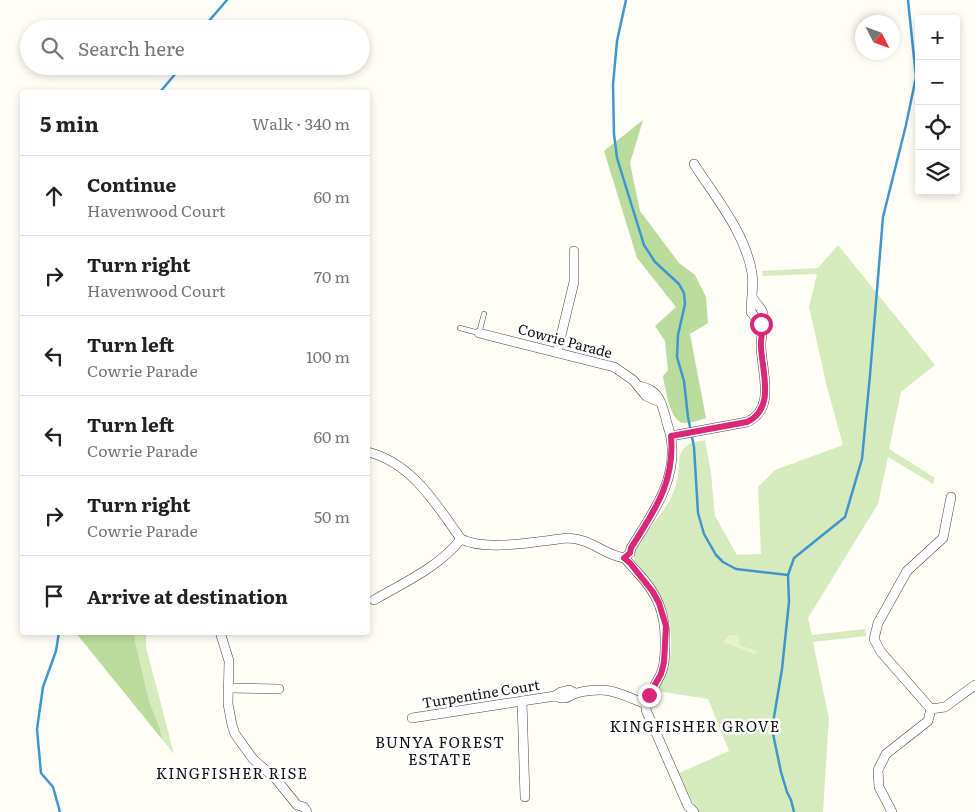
<!DOCTYPE html>
<html lang="en">
<head>
<meta charset="utf-8">
<style>
  body { margin:0; font-family:Literata,serif; background:#f6f6f6; color:#222 }
  .controls { position:absolute; right:15px; top:15px; display:grid; overflow:hidden; border-radius:5px; box-shadow:0 2px 8px #0003 }
  .controls button { width:45px; height:45px; display:grid; place-items:center; padding:0; border:0; border-bottom:1px solid #e0e0e0; background:#fff; color:#222; font:25px sans-serif }
  .compass { position:absolute; left:855px; top:15px; width:45px; height:45px; border-radius:50%; background:#fff; box-shadow:0 2px 8px #0003; rotate:132deg }
  .stop { position:absolute; width:15px; height:15px; margin:-11px; border:4px solid #db2777; border-radius:50%; background:#fff }
  .stop.end { background:#db2777; border-color:#fff; box-shadow:0 1px 5px #0008 }
  .list { margin:0; padding:0; list-style:none }
  h2 { display:flex; justify-content:space-between; align-items:center; height:65px; margin:0; padding:0 20px; font-size:21px }
  h2 small { font-size:16px; font-weight:400; color:#767676 }
  .list li { display:grid; grid-template-columns:32px 1fr auto; gap:15px; align-items:center; box-sizing:border-box; height:80px; padding:0 20px; border-top:1px solid #e0e0e0 }
  .list b { display:block; font-size:19px; white-space:nowrap }
  .list p { margin:0; font-size:16px; white-space:nowrap; color:#767676 }
  .list em { font-size:16px; font-style:normal; color:#767676 }
  .icon { flex:none; width:28px; height:28px; fill:none; stroke:currentColor; stroke-width:2; stroke-linecap:round; stroke-linejoin:round }
  .map { position:relative; flex:none; width:975px; height:812px; overflow:hidden }
  .search { position:absolute; background:#fff; box-shadow:0 2px 8px #0003; left:20px; top:20px; width:350px; height:55px; display:flex; align-items:center; gap:12px; box-sizing:border-box; padding:0 18px; border-radius:28px; color:#767676; font-size:19px }
  .panel { position:absolute; background:#fff; box-shadow:0 2px 8px #0003; left:20px; top:90px; width:350px; height:545px; border-radius:5px }
  .map>svg:first-child { display:block }
  .green { fill:#d5ebbd }
  .forest { fill:#b9dc9c }
  .pitch { fill:#e6f2cf }
  .lines { fill:none; stroke-linecap:round; stroke-linejoin:round }
  .stream { stroke:#3f96cf; stroke-width:2.5 }
  .lane-casing { stroke:#444; stroke-width:5.5 }
  .street-casing { stroke:#444; stroke-width:10 }
  .lane { stroke:#fff; stroke-width:4.5 }
  .street { stroke:#fff; stroke-width:9 }
  .route { stroke:#db2777; stroke-width:6 }
  .labels { text-anchor:middle; stroke-width:5; stroke-linejoin:round; paint-order:stroke }
  .street-label { font-size:14px; fill:#111; stroke:#fff }
  .neighbourhood-label { font-size:15px; letter-spacing:1px; fill:#111; stroke:#fff }
</style>
</head>
<body>
<div class="map">
<svg width="975" height="812" viewBox="0 0 975 812">
  <rect width="100%" height="100%" fill="#fffdf5"/>
  <g class="green">
    <path d="M838 245 935 365 901 392 889 449 935 478 933 484 888 457 878 504 808 618 812 635 865 629 866 636 813 642 829 719 823 812H697L679 773 729 751 708 699 657 691C678 657 675 614 652 582 646 575 635 568 634 558 633 545 661 516 668 503 673 494 677 484 678 474 680 465 677 456 684 448 689 442 697 442 705 440L711 473 715 516 737 555 761 554 758 487 775 470 843 445 827 387 809 307 817 274 763 276 762 271 818 268Z"/>
    <polygon points="76,633 146,633 146,647 174,754"/>
  </g>
  <g class="forest">
    <path d="M643 120 630 163 640 211 679 263 695 275 706 297 708 323 690 334 706 418C699 420 690 424 683 423 670 421 665 387 663 376L668 370 665 341 655 326 676 307 637 258 604 151Z"/>
    <polygon points="76,633 134,633 135,642 149,702 160,729 162,739"/>
  </g>
  <polygon class="pitch" points="730,635 736,635 740,639 739,645 757,651 756,654 723,642"/>
  <g class="lines">
    <g class="stream">
      <polyline points="626,0 617,41 613,85 614,134 617,158 644,245 655,262 679,284 684,293 685,304 678,335 677,357 684,381 688,417 694,447 698,513 704,534 716,555 723,562 736,569 788,575"/>
      <polyline points="202,29 227,0"/>
      <polyline points="160,92 182,66"/>
      <polyline points="59,632 56,651 43,687 37,729 41,773 53,787 60,812"/>
      <polyline points="794,812 791,800 787,792 781,772 772,729 782,669 789,602 788,575 794,558 845,517 862,459 870,375 883,217 906,125 916,77 908,0"/>
    </g>
    <g class="lane-casing">
      <polyline id="lane" points="460,328 479,333 484,314"/>
    </g>
    <g class="street-casing">
      <g id="street">
        <path d="M694 164C715 197 745 232 752 273 754 286 751 298 751 312L762 326"/>
        <polyline points="479,333 614,367 633,380 646,396 660,402"/>
        <polyline points="557,352 574,282 574,251"/>
        <path d="M639 386C659 390 661 401 666 419 667 425 670 431 671 438 678 480 652 514 631 548L630 553 624 558C629 562 632 567 637 572 658 594 666 614 665 645 665 654 665 663 662 671 657 685 646 695 646 710L688 806 694 812"/>
        <path d="M671 436 747 422C777 409 761 370 761 345 761 334 765 324 763 314 762 307 755 304 753 298"/>
        <path d="M368 452C412 463 436 504 461 539 486 552 539 541 568 538 592 539 602 554 624 558"/>
        <path d="M374 600C405 582 439 567 461 539"/>
        <polyline points="220,632 229,661 228,704 232,725 235,734 253,759 276,779 297,805 304,807 307,812"/>
        <polyline points="229,688 279,689"/>
        <polyline points="555,696 561,692 569,690 575,693"/>
        <polyline points="522,701 525,797"/>
        <polyline points="931,709 881,652 874,639 878,623 907,571 943,538 951,497"/>
        <path d="M412 718 555 696C567 701 567 696 577 693 584 691 593 690 601 690 616 690 632 699 646 704"/>
        <polyline points="892,812 879,787 878,770 886,754 928,721 931,709 945,707 975,685"/>
      </g>
    </g>
    <use href="#lane" class="lane"/>
    <use href="#street" class="street"/>
  </g>
  <g class="lines">
    <path class="route" d="M649 695 661 674 664 662 666 626 659 603 653 592 630 563 624 558 630 553 631 548C654 511 675 483 671 436L747 422C776 408 762 372 761 347 760 339 764 331 761 324"/>
  </g>
  <g class="labels">
    <g class="street-label">
      <text transform="translate(565 341) rotate(15)" y="5">Cowrie Parade</text>
      <text transform="translate(481 694) rotate(-9)" y="5">Turpentine Court</text>
    </g>
    <g class="neighbourhood-label">
      <text x="695" y="732">KINGFISHER GROVE</text>
      <text x="440" y="748">BUNYA FOREST<tspan x="440" dy="17">ESTATE</tspan></text>
      <text x="232" y="779">KINGFISHER RISE</text>
    </g>
  </g>
</svg>
<div class="controls">
<button>+</button>
<button>−</button>
<button><svg class="icon" aria-label="locate" viewBox="0 0 24 24"><circle cx="12" cy="12" r="6"/><path d="M12 2v4M12 18v4M2 12h4M18 12h4"/></svg></button>
<button><svg class="icon" aria-label="layers" viewBox="0 0 24 24"><path d="M12 4l9 5-9 5-9-5zM3 14l9 5 9-5"/></svg></button>
</div>
<svg class="compass" viewBox="-18 -18 36 36"><path d="M0-13l5 13h-10z" fill="#e53935"/><path d="M0 13l5-13h-10z" fill="#767676"/></svg>
<div class="stop" style="left:761px;top:324px"></div>
<div class="stop end" style="left:649px;top:695px"></div>
<div class="search"><svg class="icon" aria-label="search" viewBox="0 0 24 24"><circle cx="10" cy="10" r="6"/><path d="M15 15l6 6"/></svg>Search here</div>
<section class="panel">
<h2>5 min<small>Walk · 340 m</small></h2>
<ul class="list">
<li><svg class="icon" aria-label="ahead" viewBox="0 0 24 24"><path d="M12 20V5M6 11l6-6 6 6"/></svg><div><b>Continue</b><p>Havenwood Court</p></div><em>60 m</em></li>
<li><svg class="icon" aria-label="right" viewBox="0 0 24 24"><path d="M7 20v-9h11M14 6l5 5-5 5"/></svg><div><b>Turn right</b><p>Havenwood Court</p></div><em>70 m</em></li>
<li><svg class="icon" aria-label="left" viewBox="0 0 24 24"><path d="M17 20v-9H6M10 6l-5 5 5 5"/></svg><div><b>Turn left</b><p>Cowrie Parade</p></div><em>100 m</em></li>
<li><svg class="icon" aria-label="left" viewBox="0 0 24 24"><path d="M17 20v-9H6M10 6l-5 5 5 5"/></svg><div><b>Turn left</b><p>Cowrie Parade</p></div><em>60 m</em></li>
<li><svg class="icon" aria-label="right" viewBox="0 0 24 24"><path d="M7 20v-9h11M14 6l5 5-5 5"/></svg><div><b>Turn right</b><p>Cowrie Parade</p></div><em>50 m</em></li>
<li><svg class="icon" aria-label="arrive" viewBox="0 0 24 24"><path d="M6 21V4h12l-3 4 3 4H6"/></svg><div><b>Arrive at destination</b></div></li>
</ul>
</section>
</div>
</body>
</html>
